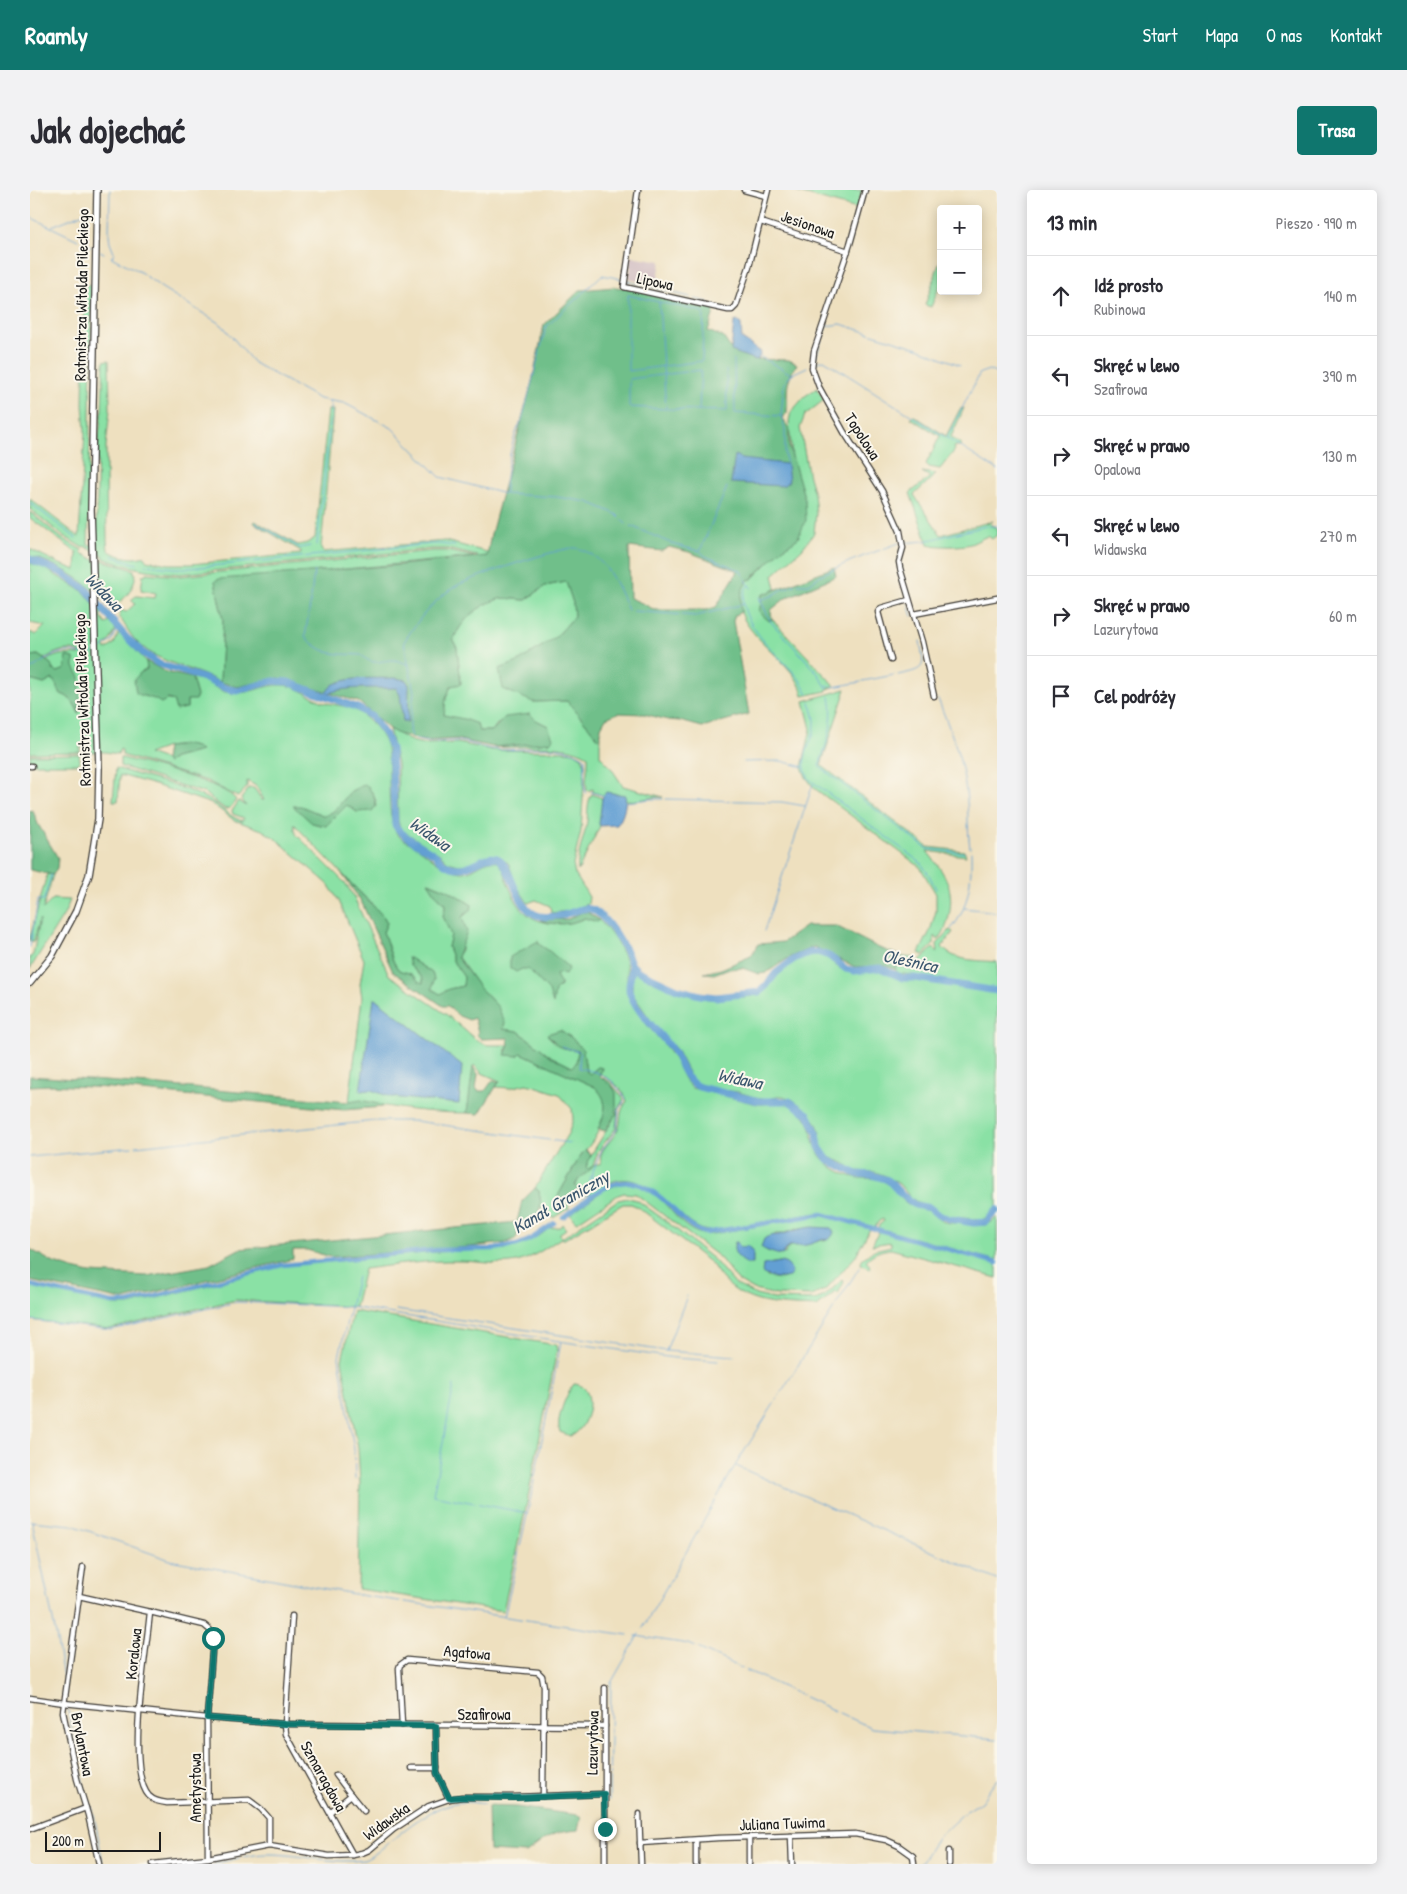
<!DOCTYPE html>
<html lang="pl">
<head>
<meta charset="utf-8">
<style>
  body { margin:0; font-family:"Patrick Hand",sans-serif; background:#f2f2f3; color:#2b2b33 }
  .controls { position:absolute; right:15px; top:15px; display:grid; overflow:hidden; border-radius:5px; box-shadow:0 2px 12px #0003 }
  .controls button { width:45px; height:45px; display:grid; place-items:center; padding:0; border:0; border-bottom:1px solid #e1e1e2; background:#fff; color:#2b2b33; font:25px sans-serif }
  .scale { position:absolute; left:15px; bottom:12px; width:116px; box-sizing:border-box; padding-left:5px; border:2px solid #1c1c1c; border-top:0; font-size:14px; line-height:18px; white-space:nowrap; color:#1c1c1c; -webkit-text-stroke:4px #fbf7ec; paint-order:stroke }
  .stop { position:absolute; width:15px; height:15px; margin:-11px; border:4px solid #0f766e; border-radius:50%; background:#fff }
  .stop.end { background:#0f766e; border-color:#fff; box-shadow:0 1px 5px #0008 }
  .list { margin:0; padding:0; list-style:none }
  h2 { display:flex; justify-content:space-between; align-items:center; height:65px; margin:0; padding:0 20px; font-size:21px }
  h2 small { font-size:16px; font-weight:400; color:#7c7c81 }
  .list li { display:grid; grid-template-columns:32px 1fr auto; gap:15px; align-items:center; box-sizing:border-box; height:80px; padding:0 20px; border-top:1px solid #e1e1e2 }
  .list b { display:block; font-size:19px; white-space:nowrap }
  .list p { margin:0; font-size:16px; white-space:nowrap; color:#7c7c81 }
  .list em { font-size:16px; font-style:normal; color:#7c7c81 }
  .icon { flex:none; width:28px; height:28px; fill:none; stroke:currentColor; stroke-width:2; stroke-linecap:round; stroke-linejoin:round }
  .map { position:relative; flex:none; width:967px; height:1674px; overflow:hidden; border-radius:5px }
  header { display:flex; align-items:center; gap:30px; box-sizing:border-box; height:70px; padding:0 25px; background:#0f766e; color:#fff }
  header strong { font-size:24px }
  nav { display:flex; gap:28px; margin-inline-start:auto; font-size:18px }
  .intro { display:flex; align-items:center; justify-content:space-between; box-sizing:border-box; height:120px; padding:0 30px }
  h1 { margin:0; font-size:35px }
  .button { padding:12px 22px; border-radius:5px; background:#0f766e; color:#fff; font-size:18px; font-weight:700 }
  main { display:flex; gap:30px; padding:0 30px }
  aside { flex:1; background:#fff; border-radius:5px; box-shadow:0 2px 12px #0003 }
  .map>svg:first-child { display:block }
  .industrial { fill:#d2bec2 }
  .green { fill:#8ae1a5; stroke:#537e60; fill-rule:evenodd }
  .forest { fill:#6fbf8a; stroke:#466e53; fill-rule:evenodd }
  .water { fill:#629fd3; stroke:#3f5e78 }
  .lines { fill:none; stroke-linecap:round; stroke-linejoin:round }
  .stream { stroke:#629fd3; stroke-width:1 }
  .canal { stroke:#629fd3; stroke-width:4.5 }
  .river { stroke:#629fd3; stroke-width:7 }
  .minor-casing { stroke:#3c3934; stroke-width:7 }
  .major-casing { stroke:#3c3934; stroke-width:8 }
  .minor { stroke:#fff; stroke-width:4.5 }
  .major { stroke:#fff; stroke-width:5.5 }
  .route { stroke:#0f766e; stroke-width:6 }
  .labels { text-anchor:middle; stroke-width:4; stroke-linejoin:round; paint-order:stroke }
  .street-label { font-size:16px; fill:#1c1c1c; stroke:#fbf7ec }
  .water-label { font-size:18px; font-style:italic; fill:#3c576e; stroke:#fbf7ec }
</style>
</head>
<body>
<header>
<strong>Roamly</strong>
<nav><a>Start</a><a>Mapa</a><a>O nas</a><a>Kontakt</a></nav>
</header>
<div class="intro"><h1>Jak dojechać</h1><a class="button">Trasa</a></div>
<main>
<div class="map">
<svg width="967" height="1674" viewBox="0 0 967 1674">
  <rect width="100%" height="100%" fill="#fbf7ec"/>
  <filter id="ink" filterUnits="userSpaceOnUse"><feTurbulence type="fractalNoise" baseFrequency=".02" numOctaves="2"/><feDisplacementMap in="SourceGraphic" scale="10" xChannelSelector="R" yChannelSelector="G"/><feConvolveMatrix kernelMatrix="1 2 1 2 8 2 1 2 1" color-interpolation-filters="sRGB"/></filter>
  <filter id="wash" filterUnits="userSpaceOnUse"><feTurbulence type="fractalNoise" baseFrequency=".0096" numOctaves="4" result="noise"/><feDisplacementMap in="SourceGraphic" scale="20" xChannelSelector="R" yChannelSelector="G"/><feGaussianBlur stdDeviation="1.12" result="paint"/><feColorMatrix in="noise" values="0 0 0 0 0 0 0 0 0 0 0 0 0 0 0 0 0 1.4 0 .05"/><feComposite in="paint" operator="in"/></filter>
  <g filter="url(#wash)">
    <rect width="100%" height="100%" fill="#eee0bf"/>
    <polygon class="industrial" points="601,66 631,71 627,96 599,89 601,76 599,75"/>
    <g class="green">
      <polygon points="767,0 832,0 827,19 766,2"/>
      <polygon points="911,68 911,93 901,117 895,115"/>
      <path d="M55 95H62L58 355 66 354 68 252 72 219 74 171 79 170 80 219 76 256V285L77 350 78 360C84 365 96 368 104 368 109 368 111 366 116 367V370L139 374H161L271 364V361L224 333 225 331 268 355 277 353 285 348 298 220H303L291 359 293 362 415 351 457 362 458 366 451 367 417 359H402L150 384C124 382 98 378 73 368L74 366 54 356 53 358 32 345 0 319V309L49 347 55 241 53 215Z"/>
      <path d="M787 198 794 210 775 225 770 238 779 287 784 304 786 323 784 343 772 359 743 385 746 399 732 405 739 431 742 429 805 496 796 500 797 501 773 506C768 466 681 435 719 389L721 390 751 360 768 348 775 310 762 268 759 231 761 222 775 206Z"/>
      <polygon points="934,218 921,247 932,255 924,257 925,260 910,279 899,277 896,274 910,246 881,228 883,225 916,246 930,219"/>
      <path d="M892 282 906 284 884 305 911 345 963 331 960 334 967 339V345L962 349 958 346C952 348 948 351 943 353 936 357 905 357 898 354L880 303 900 287Z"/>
      <path d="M0 322 33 349 52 360 51 363 71 373 72 370 104 380V383L106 384C103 400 96 411 80 416 63 396 26 372 0 366V359L30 374 46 380 47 363 0 328Z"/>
      <path d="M402 361H417L444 367 185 391 193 430 190 492C164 478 130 474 109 454 101 447 95 435 89 426L91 420 96 422 105 414 101 410 106 406 125 408 126 403 111 400 113 385H115L116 383 150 386Z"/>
      <path d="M0 373 14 378 54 402 72 424 70 426 76 434 79 432 86 440 81 449 75 456 76 460 84 454 89 443 116 471 117 479 110 483 113 506 144 511 157 518V510L167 506 162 488C167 489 172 490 176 492 184 496 191 502 200 503 219 505 235 494 252 495 267 495 280 507 294 512 306 516 320 515 330 523 340 530 352 543 356 555 363 577 353 633 370 647 375 651 381 653 387 657 402 667 413 680 432 682 444 683 460 663 470 674 475 680 476 689 479 696 483 705 487 714 494 721 509 737 537 736 555 728L567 732 569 730C579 739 596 764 597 778 598 787 595 798 598 806L617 835 633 853 645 871 654 889 662 898 727 914C740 915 753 909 764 917 788 932 778 952 793 969 802 979 816 986 829 988 838 989 847 987 855 992 863 996 867 1005 874 1011 884 1019 888 1017 898 1021 903 1023 906 1028 910 1030 919 1035 927 1032 936 1033 950 1035 956 1039 967 1027V1071L848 1038 849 1035 854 1031 853 1029 849 1031 845 1037 787 1023 678 1041C666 1039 658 1031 649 1023 632 1006 606 980 579 993 573 996 566 1002 560 1006V1003L557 1005 549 1001 545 996 550 987 562 978 558 980 556 977 561 965 583 930 569 886 580 892 594 909 588 919 586 938 568 961 563 976 571 973C568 959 582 952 587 941 593 929 587 924 597 911 593 898 581 890 570 884L572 878 568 877 560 884 556 881 553 860 531 840 517 845 530 857 548 861 546 873 542 877 522 867 488 841 473 839 468 817 449 797 427 766 431 760 432 727 441 720 442 715 418 700 399 692 407 706 416 714 413 726 421 745 418 757 424 773 434 787 433 796 419 799 410 804 402 799 404 789 402 783 379 768 380 776 393 788V794C387 792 386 787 381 784 377 782 372 782 369 780 362 774 357 751 353 742L357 733 354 727 264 634 266 644 315 693 323 705 359 785 417 825 445 849 457 855H479L475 861 491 863 565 897C569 901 573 904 574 910 578 928 564 953 551 965L529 1004V1011L536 1009 539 1018 523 1028 511 1018 509 1001 505 998 539 942 543 929 542 919 529 904 505 896 496 894 480 898 466 897 470 891 452 883 444 875 437 923C411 923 387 921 362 917 346 915 334 910 319 912L332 808 330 794 334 770 309 711 298 694 245 648 232 640 204 630 182 614 125 595 90 585 88 611H83L86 578C114 587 150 595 176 608 189 614 196 625 212 631L214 628 203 624 202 621 209 611 216 616 211 609 219 598H224L232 610H234L226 596 217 591V597L208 607 177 591 92 565V560L90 559 88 564 75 562H55V557H50V562L0 563V490L14 494 23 489 31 504C41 507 44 514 49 523L36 467 35 479 28 482 23 480 21 474 16 471C28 463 37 464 50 465V462C37 457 25 462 14 469L8 465 0 466V442L6 445 15 436 0 433ZM152 555H158L170 561 144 568 137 573 135 570 118 564 137 557ZM321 601 342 602 346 611 327 622 317 615 296 636 282 633 270 621 279 620 295 626 304 621Z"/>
      <path d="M536 392 543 413 544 427 526 447 488 472 470 479 503 512 537 511 570 550V566L579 575 593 596 633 607C621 606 608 612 596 610L594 605 575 606 563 602V599L557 601C554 590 559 577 558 566 531 550 493 559 463 557L520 552 518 536 506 530 500 524 467 534 462 541H449L414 525 416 508 421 496 431 493 427 458 423 450C431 431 448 415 468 409 476 407 488 410 496 410L515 396Z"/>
      <path d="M816 499 791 575 898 657 934 661 936 666 897 661C914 683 925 696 919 726 916 737 915 742 908 750L904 746V754L893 765 889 763 900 741 906 721V704L890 677 784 598 776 587 772 577 781 539 774 511Z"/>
      <polygon points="359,539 381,551 394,554 428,553 462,560 534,561 544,562 552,567 555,574 551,641 543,675 545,684 559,707 558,714 538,721 521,723 520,716 506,710 498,713 486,695 479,674 470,666 462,665 453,667 437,674 429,675 418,672 411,665 375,642 370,637 368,631 367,574"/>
      <polygon points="49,564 50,571 48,574 0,574 0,565"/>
      <path d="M90 568H93C115 574 195 593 206 610L200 618 195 619 174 603 90 576Z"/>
      <path d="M562 604 572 608 570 636 548 681C546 664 555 647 557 631 558 622 557 611 562 604Z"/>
      <polygon points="17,684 23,685 13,719 23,709 40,710 35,723 0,779 0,767 3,765 10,729 4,751 0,751 0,747"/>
      <path d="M920 740 923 742 912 757C924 772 949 770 967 772V799L868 783 865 779 874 767 886 768 888 772 903 758 908 762 907 754Z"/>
      <polygon points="780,764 795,766 809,778 819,781 831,782 845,779 873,789 883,789 967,802 967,1016 961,1024 952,1030 916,1026 909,1023 901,1016 887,1012 881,1008 869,994 856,986 845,982 825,981 814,973 801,968 794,961 791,954 790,941 786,932 777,920 762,909 752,906 738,909 725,907 708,902 687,899 666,893 662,890 646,859 624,835 602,803 603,780 620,790 653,803 678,809 691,809 705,806 714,807 727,805 738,797 749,783 773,766"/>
      <path d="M593 993C635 994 642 1037 672 1044 677 1045 683 1044 688 1043L791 1025 840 1039 825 1067 795 1100 781 1106 747 1105 724 1100 708 1091 690 1068 606 1004 594 1003 588 1005 547 1032 544 1030 540 1024 575 999ZM767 1039 799 1049C785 1051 775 1056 759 1056L755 1064 736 1061 745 1044H751ZM750 1072 754 1073 760 1086 751 1089 737 1087V1074Z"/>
      <path d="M598 1008 607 1010 636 1031 684 1070 705 1094 726 1105 744 1109 785 1110 795 1106 812 1090 814 1092 808 1103 805 1102 787 1117C743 1115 706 1116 682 1074L608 1017 601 1014H593L533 1050 531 1048C517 1057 503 1068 487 1072 469 1076 448 1071 430 1071 397 1070 366 1075 334 1079L325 1117 206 1110 80 1139 0 1130V1096L84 1115H99L254 1076 406 1062 477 1059 490 1055 512 1044 519 1038 530 1037 532 1034 536 1039 529 1044 532 1048 588 1010Z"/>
      <path d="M849 1041 967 1074V1088L861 1059C851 1060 842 1063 836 1071L841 1077 840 1079 831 1074 832 1069 844 1060 861 1056V1052L842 1055Z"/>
      <polygon points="323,1121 526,1155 527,1160 496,1317 473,1421 328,1399 330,1293 328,1258 312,1170"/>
      <path d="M544 1194C570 1195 558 1242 540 1246L530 1242C525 1231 536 1204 544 1194Z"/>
    </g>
    <g class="forest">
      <path d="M584 97 598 98 685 119 678 141 693 147 702 160 725 169 759 170 767 174C754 193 758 202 757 223L752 228 759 238V256L775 310 776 330 768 348 751 360 720 390 719 389C710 400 710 409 711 422L705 425 703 431 719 524 672 537 650 531 638 530 614 524 588 523 576 528 571 537 570 550 537 511 503 512 473 499 469 479 488 472 526 447 544 427 543 413 536 392 515 396 496 410C488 410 476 407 469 409 448 415 431 431 423 450L427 458 431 494 421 496 416 508 414 525 434 529 447 534 449 541H462L475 527 500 524 506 530 518 536 523 548 520 552 463 557 426 549 394 551 368 544 359 539 329 512 249 488 207 497 190 492 193 430 185 391 189 389 370 375 457 366 461 344 502 192 514 135 550 100ZM599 357 632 361 639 357 659 362 708 381 686 417 676 420H625L614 414 600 408Z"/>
      <polygon points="804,377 806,386 756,408 741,420 742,429 739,431 729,422 732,405"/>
      <path d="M8 465 21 474 23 480 28 482 35 479 36 466 44 468V477L50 487 49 524C45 514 41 507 31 504L23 489 14 494 0 490V466Z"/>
      <path d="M116 471 136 482 162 488 167 506 165 510H157V518L146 520 143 511 138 509 131 513C121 506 116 508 106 503L104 490 110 483 117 479Z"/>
      <polygon points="158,555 166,557 171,561 144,568 137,573 135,570 137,557"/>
      <polygon points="333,595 338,596 344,606 346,616 342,621 327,622 317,615 296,636 282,633 263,616 271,616 295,626 304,621 321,601"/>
      <polygon points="0,620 3,621 8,634 28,668 27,678 23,685 0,680"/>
      <path d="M312 684 354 727 357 733 353 742C357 751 362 774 369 780 372 782 377 782 381 784 386 787 387 792 393 793V788L380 776 378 767 402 783 404 789 402 799 410 804 419 799 433 796 434 787 424 773 418 757 421 745 413 726 416 714 407 706 398 692 418 700 442 715 441 720 432 727 437 742 427 767 449 797 468 817 475 833 473 839 488 841 522 867 542 877 546 873 548 861 530 857 517 844 530 840 542 848 553 860 556 881 560 884 568 877 572 878 569 886 583 897 586 903V924L575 941 568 939C576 922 579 911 565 897L491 863 488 866 475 865 479 855 478 848 451 849 447 845 448 842 444 828 439 830 429 826 418 816H413L363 782 331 711Z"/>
      <path d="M552 722H558L569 730 567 732 555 728C540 735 525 736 510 730L538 729Z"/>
      <polygon points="776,736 806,736 849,758 874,767 865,779 856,776 825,777 784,757 760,767 736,783 729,784 712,778 697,779 684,784 674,783 691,779 721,766 728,754 753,752"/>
      <polygon points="508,751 510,755 518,760 539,778 535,785 529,783 526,785 531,795 525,801 523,814 519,801 498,779 492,779 486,782 480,778 480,767"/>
      <polygon points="443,877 448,884 446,898 448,901 455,901 463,890 469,892 449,924 437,923"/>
      <polygon points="0,886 119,894 319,912 331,910 353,915 353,917 314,920 80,898 21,895 0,896"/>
      <path d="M556 960 561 965 556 977 558 979 563 976C558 985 548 986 545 996L549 1001 536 1009 529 1011 527 1009 529 1004 551 965Z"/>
      <polygon points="505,998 509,1001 511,1013 507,1029 490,1035 486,1049 476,1053 439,1057 301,1067 277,1060 263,1060 263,1069 93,1110 0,1091 0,1059 24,1073 43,1079 60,1083 117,1086 179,1075 209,1059 487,1032 492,1011"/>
      <path d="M458 1616 486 1617 548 1625 551 1627 548 1640C518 1643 520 1646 496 1663L459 1661Z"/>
    </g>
    <g class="water">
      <polygon points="707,131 711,134 712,149 731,162 728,169 725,170 701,161 704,132"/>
      <polygon points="705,265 712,269 757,274 759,291 753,296 701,293"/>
      <path d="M365 488 376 490 379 495 378 532H373L370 505 366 498C346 499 310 495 294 506 297 502 299 497 304 494 322 486 346 489 365 488Z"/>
      <path d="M576 602 595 605C597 613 593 629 587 635L570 636 569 634 572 608Z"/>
      <polygon points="344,809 346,809 432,876 429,914 361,907 341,900 330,901"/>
      <path d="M782 1037 801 1038 804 1042C801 1052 795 1048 788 1051 778 1056 770 1056 759 1056L752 1065C748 1065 733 1060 731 1057L734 1049C740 1044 746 1046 753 1044 763 1041 771 1038 782 1037Z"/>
      <path d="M705 1052H707L710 1057 718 1056 723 1062V1074H717C708 1068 701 1062 705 1052Z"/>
      <path d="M750 1072C757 1073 760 1076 762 1082L761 1086C753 1090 739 1088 732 1083L733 1075Z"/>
    </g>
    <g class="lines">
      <g class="stream">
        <polyline points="80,0 79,44 80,53 84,63 82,68"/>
        <polyline points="0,27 48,50"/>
        <polyline points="22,36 54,23"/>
        <polyline points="53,53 61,57"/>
        <polyline points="70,61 74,63"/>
        <polyline points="81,67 109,81 132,98 192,135 224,173 289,209 314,213 362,238 410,287 475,304 527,307 558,312 586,324 596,334"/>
        <polyline points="596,91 660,107"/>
        <polyline points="665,109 678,112"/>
        <polyline points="629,112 674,122 672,171 598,181 598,105 629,112 633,176 636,219 599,217 599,189 671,180 669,220"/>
        <polyline points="729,166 761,184"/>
        <polyline points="704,170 705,223 751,226"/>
        <polyline points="785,170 796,136 811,134 820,137 888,158 930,175"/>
        <polyline points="785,173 794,170 967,280"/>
        <polyline points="637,219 697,221 696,180"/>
        <polyline points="917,248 950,183 959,180 967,184"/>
        <polyline points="757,274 755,266 755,240 751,226 754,193 762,184 777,177"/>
        <path d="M475 303C474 287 483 243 492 230L516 137 572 85 592 89"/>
        <polyline points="0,313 46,348"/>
        <polyline points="226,333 270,358 280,356"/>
        <polyline points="601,336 645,355 670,361 697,297"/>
        <polyline points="873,353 895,351 956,336 967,336"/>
        <polyline points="287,355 301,224 301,215 298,211"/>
        <polyline points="671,362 675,366 710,380 721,398"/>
        <polyline points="82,366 107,374"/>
        <polyline points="116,375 144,378 160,378 401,354 411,354 425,356"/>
        <path d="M719 394C696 423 748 464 765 484 771 490 774 497 778 504"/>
        <polyline points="729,407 741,432 786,481 797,498"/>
        <polyline points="281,408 284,381"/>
        <path d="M281 409 275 447C297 467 303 463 331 465 344 477 349 470 364 470 370 471 374 473 379 475"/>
        <polyline points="730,410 742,406 753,399 768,394 779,394 791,385 821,371 869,353"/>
        <polyline points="878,414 882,426"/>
        <polyline points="603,421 666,426 714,414"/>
        <polyline points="69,460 82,451 89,437"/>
        <path d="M0 480C11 473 22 463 36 462 45 461 54 467 63 463"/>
        <path d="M868 485C896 479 895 479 890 451"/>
        <polyline points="833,491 864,485"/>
        <polyline points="797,495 803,497 831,492"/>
        <path d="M800 507C805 532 797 552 789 576L897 659 934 663"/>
        <path d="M908 509C919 537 931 565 935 595 939 616 937 637 940 658"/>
        <path d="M780 512C782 519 785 525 785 532 785 554 766 566 779 589L891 673 899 685 906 699"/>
        <polyline points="714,572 751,571 774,577"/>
        <polyline points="561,602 575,606"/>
        <path d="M556 603 554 596 555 568C528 549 492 563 461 559 450 557 439 552 427 551 410 551 399 555 382 548L379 541 384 502 374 452C387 431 404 409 426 396 440 388 533 356 546 358 576 365 587 395 598 420"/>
        <polyline points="636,609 752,612 775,616"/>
        <polyline points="596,612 621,609 633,609"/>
        <polyline points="934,718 967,722"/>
        <path d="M921 739C939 719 942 688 941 662"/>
        <polyline points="734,741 783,594"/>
        <polyline points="0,757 8,710 14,710 21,685"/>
        <polyline points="531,856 550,862 549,878 566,882 582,891 596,909 589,919 587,939 571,961 550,1015"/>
        <polyline points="106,956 345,931 385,931 540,953"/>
        <polyline points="0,967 102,957"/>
        <polyline points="560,987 581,994"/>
        <polyline points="366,1120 636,1161 704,1166"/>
        <polyline points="0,1130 81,1140 207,1112 320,1117 535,1152 644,1168 688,1171"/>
        <polyline points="636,1161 657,1106"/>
        <polyline points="424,1195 403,1305 497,1323"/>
        <polyline points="706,1276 967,1390"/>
        <polyline points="325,1289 324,1259 309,1167 327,1087"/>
        <polyline points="0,1331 42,1335 140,1370 335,1406 598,1445"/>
        <polyline points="2,1331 26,1445 33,1487"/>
        <polyline points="474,1427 499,1316 531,1152"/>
        <polyline points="613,1438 705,1276 829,1078"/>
        <polyline points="606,1446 659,1454 842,1538 967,1549"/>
        <polyline points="38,1520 56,1606 63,1620 73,1674"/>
        <polyline points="579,1610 581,1493 609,1444"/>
        <path d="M183 1674C203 1670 222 1663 243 1664 272 1665 305 1674 334 1670 344 1666 353 1657 362 1650 381 1634 409 1612 435 1612 442 1612 448 1613 454 1614"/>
        <polyline points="890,1674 908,1647 935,1622 951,1612 967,1589"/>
      </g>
      <g class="canal">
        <path d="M533 1027C573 998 595 972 639 1015 650 1026 659 1038 675 1043L792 1024 967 1073"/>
        <polyline points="0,1095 82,1113 98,1113 252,1075 407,1060 465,1059 487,1055 499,1050 524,1033"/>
      </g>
      <g class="river">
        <path d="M0 369 30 382 56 399 96 447 113 463 129 474 173 488 195 498 207 501 243 491 258 492 328 518 342 527 356 546 361 559 365 635C373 648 392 655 404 664 409 667 411 672 415 674 419 677 425 678 430 678 443 678 457 662 469 669 482 677 486 721 510 726 519 727 528 727 536 724 550 720 559 713 571 726 581 735 598 761 601 774 604 783 596 794 600 804 609 826 630 842 643 861 651 874 654 890 669 897L729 911H759L778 924 787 943 789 957 798 970 827 984 842 985 858 990 872 1005 885 1015 900 1018 908 1025 920 1029 944 1033 956 1032 967 1020"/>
        <polyline points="602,775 608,781 647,799 670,805 686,807 729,802 736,796 746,783 764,769 778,763 787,762 799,766 816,779 825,781 850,778 873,788 885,788 967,801"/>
      </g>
    </g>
  </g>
  <g filter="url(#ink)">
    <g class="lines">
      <g class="minor-casing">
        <g id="minor">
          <polyline points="608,0 594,97 698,120 702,120 706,116 719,77 738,0"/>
          <polyline points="714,0 736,6"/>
          <polyline points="835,0 820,54 784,161 782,178 789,197 814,242 852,301 870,341 873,358 869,372 870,378 892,452 904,506"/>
          <polyline points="731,32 818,61"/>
          <polyline points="884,424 967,408"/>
          <polyline points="861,470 848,422 851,418 879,410"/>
          <polyline points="0,576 2,576"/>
          <polyline points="53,1377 33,1522 47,1589 58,1625 69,1674"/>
          <path d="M49 1406 120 1422C117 1459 95 1580 119 1606 124 1611 130 1612 137 1613L219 1610 231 1619 239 1628V1656"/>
          <polyline points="120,1422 174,1435 180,1440 183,1448 177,1528 178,1668"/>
          <polyline points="262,1426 255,1534 256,1544 323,1665"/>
          <polyline points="0,1508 34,1513 177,1528 255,1534 575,1536"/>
          <polyline points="372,1535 369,1478 370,1475 377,1470 508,1482 512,1486 514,1497 513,1606"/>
          <polyline points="406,1537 407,1583 419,1609"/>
          <polyline points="381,1578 407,1578"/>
          <polyline points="306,1585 321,1605"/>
          <polyline points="300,1622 321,1605 334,1621"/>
          <polyline points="609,1624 611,1674"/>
          <polyline points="0,1639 56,1618"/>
          <polyline points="761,1646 762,1674"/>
          <polyline points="719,1647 719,1674"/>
          <polyline points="666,1650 666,1674"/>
          <polyline points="610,1653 688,1648 825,1644 856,1650 869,1656 883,1666 884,1674"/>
          <polyline points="919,1661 919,1674"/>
          <polyline points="123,1674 178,1668 239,1656 299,1666 323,1665 332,1663 339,1660 364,1639 399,1616 419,1609 432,1607 484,1607 574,1604"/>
          <polyline points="575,1674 575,1498"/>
        </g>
      </g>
      <g class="major-casing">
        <polyline id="major" points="0,793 22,766 46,721 59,685 68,629 69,578 61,320 67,0"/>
      </g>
      <use href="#minor" class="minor"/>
      <use href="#major" class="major"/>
    </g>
  </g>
  <g class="lines" filter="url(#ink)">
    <polyline class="route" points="183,1448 177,1528 255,1534 406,1536 407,1583 419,1608 432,1607 484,1608 574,1604 575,1639"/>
  </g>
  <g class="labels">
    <g class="street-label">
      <text transform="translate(778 34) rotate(19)" y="6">Jesionowa</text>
      <text transform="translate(625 91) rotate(12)" y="6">Lipowa</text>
      <text transform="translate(51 105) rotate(-89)" y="6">Rotmistrza Witolda Pileckiego</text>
      <text transform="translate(833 246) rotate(57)" y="6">Topolowa</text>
      <text transform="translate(52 510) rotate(-92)" y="6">Rotmistrza Witolda Pileckiego</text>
      <text transform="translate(437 1462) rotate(5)" y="6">Agatowa</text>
      <text transform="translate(103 1464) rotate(-84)" y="6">Koralowa</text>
      <text x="454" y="1530">Szafirowa</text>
      <text transform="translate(562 1553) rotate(-89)" y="6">Lazurytowa</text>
      <text transform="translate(53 1554) rotate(79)" y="6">Brylantowa</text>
      <text transform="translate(294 1586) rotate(61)" y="6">Szmaragdowa</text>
      <text transform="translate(165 1598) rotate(-90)" y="6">Ametystowa</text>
      <text transform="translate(356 1631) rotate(-36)" y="6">Widawska</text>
      <text transform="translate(752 1633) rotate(-2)" y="6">Juliana Tuwima</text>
    </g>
    <g class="water-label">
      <text transform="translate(74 402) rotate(46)" y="6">Widawa</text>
      <text transform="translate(400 644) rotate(35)" y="6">Widawa</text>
      <text transform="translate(880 771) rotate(12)" y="6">Oleśnica</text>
      <text transform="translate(710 889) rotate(12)" y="6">Widawa</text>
      <text transform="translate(531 1012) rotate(-30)" y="6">Kanał Graniczny</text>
    </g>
  </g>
</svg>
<div class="controls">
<button>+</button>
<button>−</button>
</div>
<div class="scale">200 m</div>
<div class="stop" style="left:183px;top:1448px"></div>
<div class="stop end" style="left:575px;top:1639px"></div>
</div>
<aside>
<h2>13 min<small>Pieszo · 990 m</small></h2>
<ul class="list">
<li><svg class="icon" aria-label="ahead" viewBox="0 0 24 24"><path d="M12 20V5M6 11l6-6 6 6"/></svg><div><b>Idź prosto</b><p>Rubinowa</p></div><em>140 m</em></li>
<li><svg class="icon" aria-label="left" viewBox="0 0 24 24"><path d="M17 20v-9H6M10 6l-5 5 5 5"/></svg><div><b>Skręć w lewo</b><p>Szafirowa</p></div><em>390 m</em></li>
<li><svg class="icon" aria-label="right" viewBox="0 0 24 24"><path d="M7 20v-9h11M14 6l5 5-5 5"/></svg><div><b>Skręć w prawo</b><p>Opalowa</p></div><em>130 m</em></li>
<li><svg class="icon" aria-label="left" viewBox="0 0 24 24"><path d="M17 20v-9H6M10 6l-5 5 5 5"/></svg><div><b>Skręć w lewo</b><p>Widawska</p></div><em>270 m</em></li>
<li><svg class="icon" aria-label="right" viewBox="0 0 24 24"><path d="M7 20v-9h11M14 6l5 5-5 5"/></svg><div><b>Skręć w prawo</b><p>Lazurytowa</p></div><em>60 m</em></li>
<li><svg class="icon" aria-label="arrive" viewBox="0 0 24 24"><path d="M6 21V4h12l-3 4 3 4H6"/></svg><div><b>Cel podróży</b></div></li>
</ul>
</aside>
</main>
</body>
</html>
